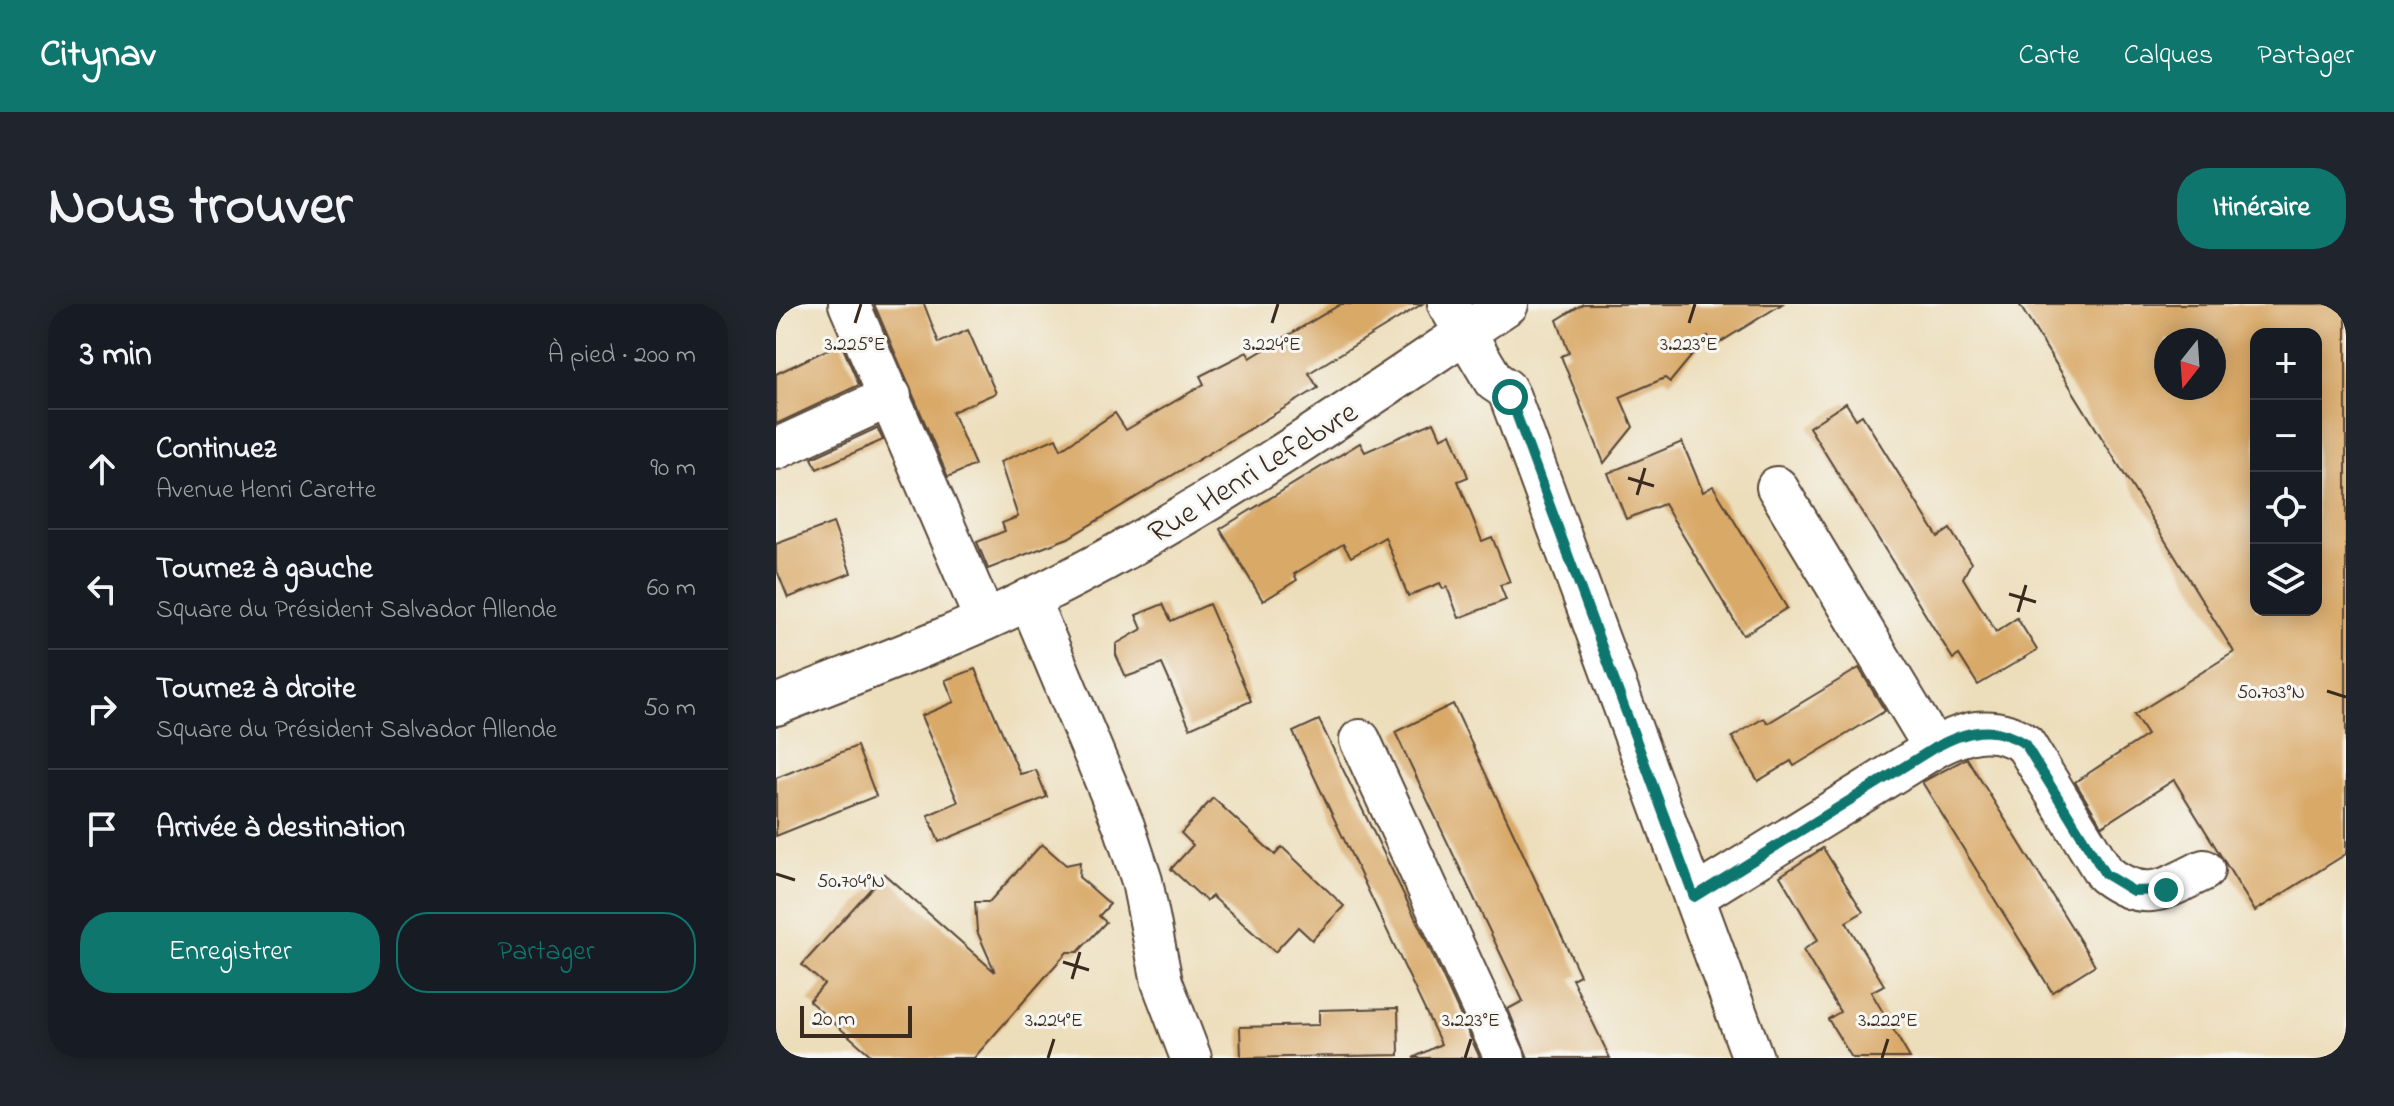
<!DOCTYPE html>
<html lang="fr">
<head>
<meta charset="utf-8">
<style>
  body { margin:0; font-family:"Indie Flower",sans-serif; background:#20242c; color:#f1f3f6 }
  .controls { position:absolute; right:24px; top:24px; display:grid; overflow:hidden; border-radius:16px; box-shadow:0 4px 20px #0003 }
  .controls button { width:72px; height:72px; display:grid; place-items:center; padding:0; border:0; border-bottom:2px solid #363941; background:#171b24; color:#f1f3f6; font:40px sans-serif }
  .compass { position:absolute; left:1378px; top:24px; width:72px; height:72px; border-radius:50%; background:#171b24; box-shadow:0 4px 20px #0003; rotate:197deg }
  .scale { position:absolute; left:24px; bottom:20px; width:112px; box-sizing:border-box; padding-left:8px; border:4px solid #3b2a1e; border-top:0; font-size:22px; line-height:28px; white-space:nowrap; color:#3b2a1e; -webkit-text-stroke:6px #f6f6f2; paint-order:stroke }
  .stop { position:absolute; width:24px; height:24px; margin:-18px; border:6px solid #0f766e; border-radius:50%; background:#fff }
  .stop.end { background:#0f766e; border-color:#fff; box-shadow:0 2px 8px #0008 }
  .list { margin:0; padding:0; list-style:none }
  h2 { display:flex; justify-content:space-between; align-items:center; height:104px; margin:0; padding:0 32px; font-size:34px }
  h2 small { font-size:26px; font-weight:400; color:#9ea1a6 }
  .list li { display:grid; grid-template-columns:52px 1fr auto; gap:24px; align-items:center; box-sizing:border-box; height:120px; padding:0 32px; border-top:2px solid #363941 }
  .list b { display:block; font-size:30px; white-space:nowrap }
  .list p { margin:0; font-size:26px; white-space:nowrap; color:#9ea1a6 }
  .list em { font-size:26px; font-style:normal; color:#9ea1a6 }
  .actions { display:flex; gap:16px; padding:24px 32px }
  .actions a { flex:1; padding:18px 0; border:2px solid #0f766e; border-radius:32px; text-align:center; font-size:28px; color:#0f766e }
  .actions .main { background:#0f766e; color:#fff }
  .icon { flex:none; width:44px; height:44px; fill:none; stroke:currentColor; stroke-width:2; stroke-linecap:round; stroke-linejoin:round }
  .map { position:relative; flex:none; width:1570px; height:754px; overflow:hidden; border-radius:32px }
  header { display:flex; align-items:center; gap:48px; box-sizing:border-box; height:112px; padding:0 40px; background:#0f766e; color:#fff }
  header strong { font-size:38px }
  nav { display:flex; gap:44px; margin-inline-start:auto; font-size:28px }
  .intro { display:flex; align-items:center; justify-content:space-between; box-sizing:border-box; height:192px; padding:0 48px }
  h1 { margin:0; font-size:56px }
  .button { padding:20px 36px; border-radius:32px; background:#0f766e; color:#fff; font-size:28px; font-weight:700 }
  main { display:flex; gap:48px; padding:0 48px }
  aside { flex:1; background:#171b24; border-radius:32px; box-shadow:0 4px 20px #0003 }
  .map>svg:first-child { display:block }
  .building { fill:#d9a967; fill-rule:evenodd }
  .lines { fill:none; stroke-linecap:round; stroke-linejoin:round }
  .minor-casing { stroke:#564536; stroke-width:44 }
  .minor { stroke:#fff; stroke-width:40 }
  .route { stroke:#0f766e; stroke-width:10 }
  .ticks { fill:none; stroke:#3b2a1e; stroke-width:3 }
  .labels { text-anchor:middle; stroke-width:6; stroke-linejoin:round; paint-order:stroke }
  .street-label { font-size:32px; fill:#3b2a1e; stroke:#f6f6f2 }
  .ticks-label { font-size:20px; text-anchor:middle; fill:#3b2a1e; stroke:#f6f6f2; stroke-width:6; stroke-linejoin:round; paint-order:stroke }
</style>
</head>
<body>
<header>
<strong>Citynav</strong>
<nav><a>Carte</a><a>Calques</a><a>Partager</a></nav>
</header>
<div class="intro"><h1>Nous trouver</h1><a class="button">Itinéraire</a></div>
<main>
<aside>
<h2>3 min<small>À pied · 200 m</small></h2>
<ul class="list">
<li><svg class="icon" aria-label="ahead" viewBox="0 0 24 24"><path d="M12 20V5M6 11l6-6 6 6"/></svg><div><b>Continuez</b><p>Avenue Henri Carette</p></div><em>90 m</em></li>
<li><svg class="icon" aria-label="left" viewBox="0 0 24 24"><path d="M17 20v-9H6M10 6l-5 5 5 5"/></svg><div><b>Tournez à gauche</b><p>Square du Président Salvador Allende</p></div><em>60 m</em></li>
<li><svg class="icon" aria-label="right" viewBox="0 0 24 24"><path d="M7 20v-9h11M14 6l5 5-5 5"/></svg><div><b>Tournez à droite</b><p>Square du Président Salvador Allende</p></div><em>50 m</em></li>
<li><svg class="icon" aria-label="arrive" viewBox="0 0 24 24"><path d="M6 21V4h12l-3 4 3 4H6"/></svg><div><b>Arrivée à destination</b></div></li>
</ul>
<div class="actions"><a class="main">Enregistrer</a><a>Partager</a></div>
</aside>
<div class="map">
<svg width="1570" height="754" viewBox="0 0 1570 754">
  <rect width="100%" height="100%" fill="#f6f6f2"/>
  <filter id="ink" filterUnits="userSpaceOnUse"><feTurbulence type="fractalNoise" baseFrequency=".0125" numOctaves="2"/><feDisplacementMap in="SourceGraphic" scale="16" xChannelSelector="R" yChannelSelector="G"/><feConvolveMatrix kernelMatrix="1 2 1 2 8 2 1 2 1" color-interpolation-filters="sRGB"/></filter>
  <filter id="wash" filterUnits="userSpaceOnUse"><feTurbulence type="fractalNoise" baseFrequency=".006" numOctaves="4" result="noise"/><feDisplacementMap in="SourceGraphic" scale="32" xChannelSelector="R" yChannelSelector="G"/><feGaussianBlur stdDeviation="1.8" result="paint"/><feColorMatrix in="noise" values="0 0 0 0 0 0 0 0 0 0 0 0 0 0 0 0 0 1.4 0 .05"/><feComposite in="paint" operator="in"/></filter>
  <g filter="url(#wash)">
    <rect width="100%" height="100%" fill="#eddebb"/>
    <g id="blocks">
      <g class="building">
        <polygon points="98,0 148,0 163,39 192,26 220,89 176,108 199,161 172,173"/>
        <polygon points="565,0 646,0 533,69 542,84 292,234 212,265 201,238 229,227 226,219 242,213 224,158 280,134 285,145 339,109 350,126 428,80 424,72 471,48 474,54"/>
        <polygon points="807,0 1006,0 938,42 932,32 894,78 889,74 844,93 857,123 828,159 785,52 793,49 781,16"/>
        <path d="M1243 0H1570V550L1479 607 1398 476 1326 522 1299 478 1371 431 1358 411 1458 348ZM1480 30H1540V306H1480ZM1390 36H1438V84H1390Z"/>
        <polygon points="65,39 83,81 0,120 0,70"/>
        <polygon points="1070,99 1080,115 1086,111 1162,233 1174,225 1195,259 1187,274 1220,328 1241,314 1261,346 1202,381 1183,351 1177,355 1033,123"/>
        <polygon points="658,118 665,134 675,129 692,173 682,177 706,237 716,233 734,278 724,281 730,296 683,314 671,283 667,285 664,279 632,292 609,233 575,253 567,240 518,270 521,276 487,297 444,225 584,139 589,148"/>
        <polygon points="101,124 107,136 41,165 36,154"/>
        <polygon points="906,138 927,188 937,182 1011,304 967,331 888,200 850,215 832,169"/>
        <polygon points="57,219 75,269 12,294 0,264 0,240"/>
        <polygon points="387,300 395,317 433,300 475,397 414,424 386,360 350,373 340,351 340,340 366,325 360,311"/>
        <polygon points="1083,364 1109,407 1018,462 1015,457 982,477 956,433 988,414 992,419"/>
        <polygon points="199,365 244,470 260,466 271,493 163,538 152,511 182,498 145,412 178,398 169,376"/>
        <polygon points="677,400 804,671 796,675 834,754 752,754 732,705 747,697 619,428"/>
        <polygon points="543,416 647,630 704,754 637,754 665,740 517,428"/>
        <polygon points="81,442 100,492 0,532 0,474"/>
        <polygon points="1191,454 1319,661 1276,688 1146,478"/>
        <polygon points="437,494 499,551 506,543 568,602 536,636 522,623 499,648 436,592 430,597 395,565 417,541 405,529"/>
        <polygon points="266,540 290,561 304,558 303,573 334,600 323,612 330,618 302,648 291,648 198,754 98,754 33,697 48,680 26,661 108,570 219,668 201,627 199,598 213,598"/>
        <polygon points="1047,544 1087,608 1070,618 1108,681 1095,688 1134,754 1076,754 1052,715 1064,708 1027,646 1042,636 1004,572"/>
        <polygon points="622,704 623,751 465,754 464,723 543,721 543,706"/>
      </g>
    </g>
  </g>
  <g filter="url(#ink)">
    <use href="#blocks" fill-opacity="0" stroke="#564536" stroke-width="2"/>
    <g class="lines">
      <g class="minor-casing">
        <g id="minor">
          <polyline points="73,0 209,316"/>
          <polyline points="672,0 718,77 730,85 734,93 977,754"/>
          <polyline points="0,145 115,92"/>
          <path d="M1001 183 1158 444C1189 427 1218 419 1249 440L1329 570C1368 600 1388 586 1428 566"/>
          <polyline points="253,295 348,522 366,577 386,678 415,754"/>
          <path d="M0 401C84 367 171 336 252 296 421 214 576 104 732 0"/>
          <polyline points="584,436 729,754"/>
          <polyline points="918,593 1158,444"/>
        </g>
      </g>
      <use href="#minor" class="minor"/>
    </g>
  </g>
  <g class="lines" filter="url(#ink)">
    <path class="route" d="M734 93 918 593 1158 444C1189 427 1218 419 1249 440L1329 570 1357 587 1390 586"/>
  </g>
  <path class="ticks" d="M79 19 85 0M496 19 502 0M913 19 919 0M852 174 878 182M861 191 869 164M1233 290 1260 298M1242 308 1250 281M1551 387 1570 393M0 570 19 576M287 658 313 666M296 675 304 648M272 754 278 735M689 754 695 735M1106 754 1112 735"/>
  <g class="labels">
    <g class="street-label">
      <text transform="translate(476 167) rotate(-32)" y="11">Rue Henri Lefebvre</text>
    </g>
  </g>
  <g class="ticks-label">
    <text x="79" y="46">3.225°E</text>
    <text x="496" y="46">3.224°E</text>
    <text x="913" y="46">3.223°E</text>
    <text x="1495" y="394">50.703°N</text>
    <text x="75" y="583">50.704°N</text>
    <text x="278" y="722">3.224°E</text>
    <text x="695" y="722">3.223°E</text>
    <text x="1112" y="722">3.222°E</text>
  </g>
</svg>
<div class="controls">
<button>+</button>
<button>−</button>
<button><svg class="icon" aria-label="locate" viewBox="0 0 24 24"><circle cx="12" cy="12" r="6"/><path d="M12 2v4M12 18v4M2 12h4M18 12h4"/></svg></button>
<button><svg class="icon" aria-label="layers" viewBox="0 0 24 24"><path d="M12 4l9 5-9 5-9-5zM3 14l9 5 9-5"/></svg></button>
</div>
<svg class="compass" viewBox="-18 -18 36 36"><path d="M0-13l5 13h-10z" fill="#e53935"/><path d="M0 13l5-13h-10z" fill="#9ea1a6"/></svg>
<div class="scale">20 m</div>
<div class="stop" style="left:734px;top:93px"></div>
<div class="stop end" style="left:1390px;top:586px"></div>
</div>
</main>
</body>
</html>
